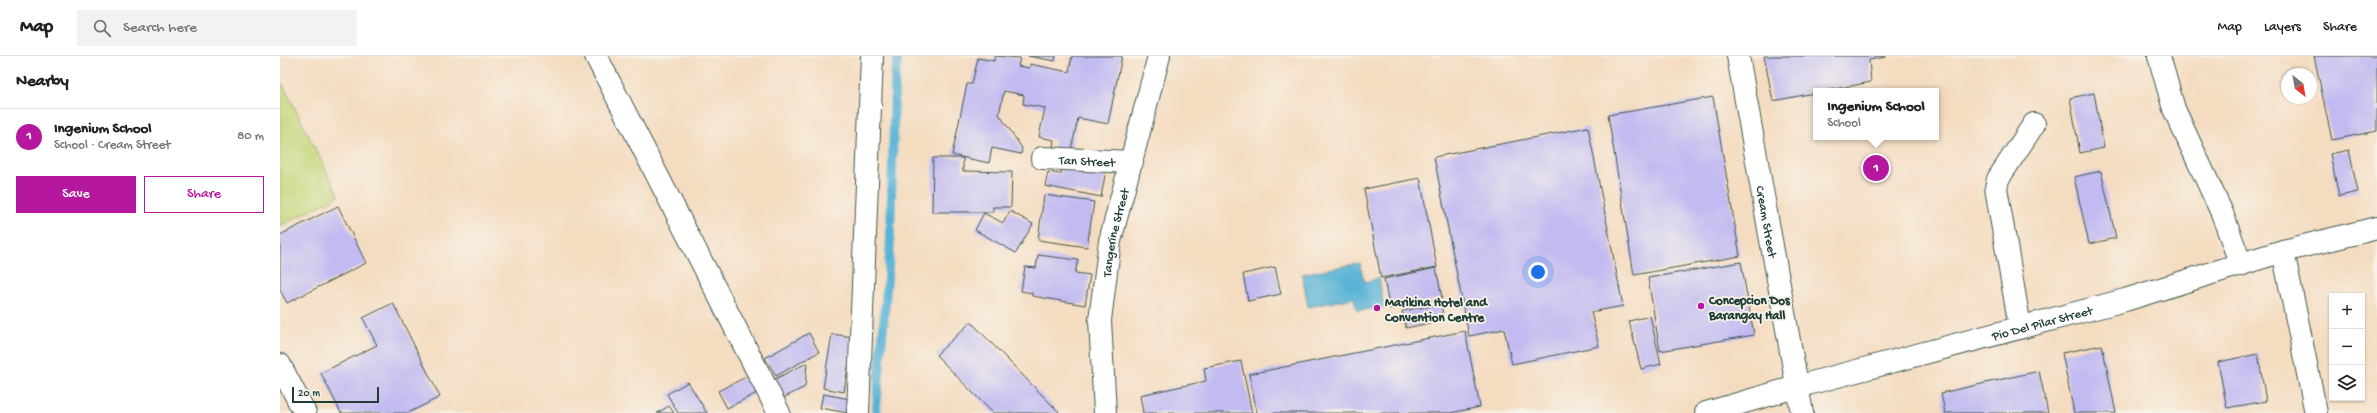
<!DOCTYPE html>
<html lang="en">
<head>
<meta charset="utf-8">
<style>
  body { margin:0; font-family:"Gochi Hand",sans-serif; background:#f2f2f2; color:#222 }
  .controls { position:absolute; right:12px; bottom:12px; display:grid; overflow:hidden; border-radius:0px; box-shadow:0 1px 3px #0004 }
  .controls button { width:36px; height:36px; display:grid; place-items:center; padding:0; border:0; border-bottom:1px solid #e0e0e0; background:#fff; color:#222; font:20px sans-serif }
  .compass { position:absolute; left:2001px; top:12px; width:36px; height:36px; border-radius:50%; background:#fff; box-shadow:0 1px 3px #0004; rotate:149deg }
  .scale { position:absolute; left:12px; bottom:10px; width:87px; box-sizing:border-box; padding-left:4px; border:2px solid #1f3d34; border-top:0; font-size:11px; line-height:14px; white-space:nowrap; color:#1f3d34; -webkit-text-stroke:3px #f7f3e8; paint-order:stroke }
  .you { position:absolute; left:1258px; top:216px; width:14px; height:14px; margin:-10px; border:3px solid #fff; border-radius:50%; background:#1a73e8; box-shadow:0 0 0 6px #1a73e833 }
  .badge { display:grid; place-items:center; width:26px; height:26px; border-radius:50%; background:#b5179e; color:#fff; font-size:13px; font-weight:700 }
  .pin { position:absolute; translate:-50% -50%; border:2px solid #fff; box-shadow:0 1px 4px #0006 }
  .popup { position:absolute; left:1533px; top:32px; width:126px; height:52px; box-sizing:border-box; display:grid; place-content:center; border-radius:0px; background:#fff; filter:drop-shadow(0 1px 3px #0005); font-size:13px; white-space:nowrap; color:#767676 }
  .popup b { font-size:15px; color:#222 }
  .popup::after { content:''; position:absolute; left:50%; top:100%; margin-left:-8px; border:8px solid transparent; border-top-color:#fff }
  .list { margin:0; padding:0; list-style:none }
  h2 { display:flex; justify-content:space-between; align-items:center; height:52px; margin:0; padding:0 16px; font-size:17px }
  h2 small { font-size:13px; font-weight:400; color:#767676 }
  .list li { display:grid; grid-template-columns:26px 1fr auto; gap:12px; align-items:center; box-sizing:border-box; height:56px; padding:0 16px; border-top:1px solid #e0e0e0 }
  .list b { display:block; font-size:15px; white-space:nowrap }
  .list p { margin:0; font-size:13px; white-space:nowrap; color:#767676 }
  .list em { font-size:13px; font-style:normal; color:#767676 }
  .actions { display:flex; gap:8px; padding:12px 16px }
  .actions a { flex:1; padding:9px 0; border:1px solid #b5179e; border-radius:0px; text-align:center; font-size:14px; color:#b5179e }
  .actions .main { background:#b5179e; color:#fff }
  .icon { flex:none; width:22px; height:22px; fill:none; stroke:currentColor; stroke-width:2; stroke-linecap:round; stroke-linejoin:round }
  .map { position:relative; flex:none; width:2097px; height:357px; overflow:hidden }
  header { display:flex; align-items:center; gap:24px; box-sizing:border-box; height:56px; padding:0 20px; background:#fff; border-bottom:1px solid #e0e0e0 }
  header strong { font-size:19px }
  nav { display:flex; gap:22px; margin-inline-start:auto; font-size:14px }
  .search { width:280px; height:36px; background:#f2f2f2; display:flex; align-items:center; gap:10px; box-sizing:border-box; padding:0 14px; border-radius:0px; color:#767676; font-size:15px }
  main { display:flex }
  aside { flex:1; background:#fff }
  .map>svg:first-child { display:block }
  .green { fill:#c4d577; stroke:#728956 }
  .water { fill:#58b3d6; stroke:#3c7885 }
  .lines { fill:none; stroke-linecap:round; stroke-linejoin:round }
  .stream { stroke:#58b3d6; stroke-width:9 }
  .building { fill:#c2bbf1 }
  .minor-casing { stroke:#3f5549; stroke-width:24 }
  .minor { stroke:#fff; stroke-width:22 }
  .poi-dot { fill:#b5179e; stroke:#f7f3e8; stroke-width:1.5 }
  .labels { text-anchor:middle; stroke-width:3.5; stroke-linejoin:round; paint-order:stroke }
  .street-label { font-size:13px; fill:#1f3d34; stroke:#f7f3e8 }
  .poi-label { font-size:13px; font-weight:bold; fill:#1f3d34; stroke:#f7f3e8; text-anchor:start }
</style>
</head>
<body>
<header>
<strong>Map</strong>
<div class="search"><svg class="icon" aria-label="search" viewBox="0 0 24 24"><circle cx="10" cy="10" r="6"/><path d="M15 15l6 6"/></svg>Search here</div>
<nav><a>Map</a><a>Layers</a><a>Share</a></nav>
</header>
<main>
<aside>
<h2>Nearby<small></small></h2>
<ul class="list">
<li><span class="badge">1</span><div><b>Ingenium School</b><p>School · Cream Street</p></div><em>80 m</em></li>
</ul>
<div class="actions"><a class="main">Save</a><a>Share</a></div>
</aside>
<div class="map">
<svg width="2097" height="357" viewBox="0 0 2097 357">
  <rect width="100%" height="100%" fill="#f7f3e8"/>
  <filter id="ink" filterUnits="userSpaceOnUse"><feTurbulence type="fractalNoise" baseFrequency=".025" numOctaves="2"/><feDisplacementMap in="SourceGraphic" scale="8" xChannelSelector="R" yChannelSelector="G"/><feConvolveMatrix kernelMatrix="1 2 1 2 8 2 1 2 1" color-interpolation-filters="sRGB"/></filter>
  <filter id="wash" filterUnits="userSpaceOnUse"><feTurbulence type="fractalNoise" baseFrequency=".012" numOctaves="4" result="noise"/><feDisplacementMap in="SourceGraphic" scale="16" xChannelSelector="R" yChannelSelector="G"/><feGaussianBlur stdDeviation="0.9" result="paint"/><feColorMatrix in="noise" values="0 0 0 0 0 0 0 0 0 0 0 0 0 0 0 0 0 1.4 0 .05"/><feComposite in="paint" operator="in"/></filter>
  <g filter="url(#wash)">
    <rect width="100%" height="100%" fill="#f4dcc0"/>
    <polygon class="green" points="2,27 59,140 0,170 0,28"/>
    <polygon class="water" points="1080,207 1084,226 1099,222 1104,251 1077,255 1074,242 1028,251 1022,218"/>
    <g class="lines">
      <polyline class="stream" points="596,357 610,193 615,19 618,0"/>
    </g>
    <g id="blocks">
      <g class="building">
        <polygon points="715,0 740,2 738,10 750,12 750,8 789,16 792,0 842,0 828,68 798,62 791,95 773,91 774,84 759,81 765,52 743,48 744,39 724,35 719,58 742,92 741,98 712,92 709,107 672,99 687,28 692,28 698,2 714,5"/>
        <polygon points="748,0 776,0 775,5"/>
        <polygon points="1484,0 1606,0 1606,1 1589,4 1591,26 1493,45"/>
        <polygon points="2034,0 2097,0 2097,75 2052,84"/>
        <polygon points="1814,37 1824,92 1800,97 1790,42"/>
        <polygon points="1433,41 1460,200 1354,219 1328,59"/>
        <polygon points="1308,71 1343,250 1311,256 1319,290 1232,308 1224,273 1189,280 1154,101"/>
        <polygon points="2069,94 2078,136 2059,140 2050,98"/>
        <polygon points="653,102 683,102 683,115 732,116 731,151 713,151 713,156 652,156"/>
        <polygon points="783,106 826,114 821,141 765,130 768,116 781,118"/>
        <polygon points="1821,115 1836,182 1809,188 1794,121"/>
        <polygon points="1140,122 1157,211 1101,222 1084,133"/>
        <polygon points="764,139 814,146 807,191 758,184"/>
        <polygon points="58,150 86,207 7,247 0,234 0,179"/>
        <polygon points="730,155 753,168 736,197 695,174 704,157 723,167"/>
        <polygon points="758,199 798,204 795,217 810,219 805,249 752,240 752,237 741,235 745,211 756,212"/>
        <polygon points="1461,206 1474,279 1380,295 1368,222"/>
        <polygon points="995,211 1001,238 968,245 963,218"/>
        <polygon points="1156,212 1162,242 1110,253 1104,223"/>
        <polygon points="113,247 160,341 128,357 61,357 41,317 97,289 83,262"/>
        <polygon points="1161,248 1164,264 1126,272 1122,255"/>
        <polygon points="1370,260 1381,308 1361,313 1349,265"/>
        <polygon points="691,266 758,335 780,357 713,357 699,343 656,299"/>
        <polygon points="1185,275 1200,351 1170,357 977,357 969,318"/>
        <polygon points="529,277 539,296 496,320 485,302"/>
        <polygon points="552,278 573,281 564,336 543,332"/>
        <polygon points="1822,289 1836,357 1794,357 1782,297"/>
        <polygon points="1978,298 1986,345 1947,352 1938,306"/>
        <polygon points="961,305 972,357 863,357 860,339 926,325 924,312"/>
        <polygon points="527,307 525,331 501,343 489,326"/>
        <polygon points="1759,315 1768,357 1665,357 1661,337"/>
        <polygon points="468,320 477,337 447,352 438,335"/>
        <polygon points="408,326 427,357 398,357 387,338"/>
        <polygon points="543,338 570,343 568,357 540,352"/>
        <polygon points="389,350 394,357 377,357"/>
      </g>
    </g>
  </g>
  <g filter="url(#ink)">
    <use href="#blocks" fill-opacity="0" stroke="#3f5549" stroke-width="1"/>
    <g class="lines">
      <g class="minor-casing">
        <g id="minor">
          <polyline points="316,0 499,357"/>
          <path id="s1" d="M1458 0 1522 357"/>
          <polyline points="1879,0 1894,53 1942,157 1961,209"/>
          <path id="s2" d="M762 102 852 106"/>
          <polyline points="2003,195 2036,357"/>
          <polyline points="1740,271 1716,132 1718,123 1754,68"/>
          <polyline points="0,309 25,357"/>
          <polyline points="578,357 592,0"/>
          <path id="s3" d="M825 357 820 264 830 185 879 0"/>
          <path id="s4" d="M1426 357 1516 331 1845 244 2003 195 2097 172"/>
        </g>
      </g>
      <use href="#minor" class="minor"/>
    </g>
  </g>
  <g class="poi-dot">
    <circle cx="1421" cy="250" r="4"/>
    <circle cx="1097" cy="252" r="4"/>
  </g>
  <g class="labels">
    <g class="street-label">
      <text dy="5" stroke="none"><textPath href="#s2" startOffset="45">Tan Street</textPath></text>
      <text dy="5" stroke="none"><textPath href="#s1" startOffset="168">Cream Street</textPath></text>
      <text dy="5" stroke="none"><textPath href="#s3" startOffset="182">Tangerine Street</textPath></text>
      <text dy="5" stroke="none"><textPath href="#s4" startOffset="348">Pio Del Pilar Street</textPath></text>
    </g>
    <g class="poi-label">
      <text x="1429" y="248">Concepcion Dos<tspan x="1429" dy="15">Barangay Hall</tspan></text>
      <text x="1105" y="250">Marikina Hotel and<tspan x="1105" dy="15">Convention Centre</tspan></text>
    </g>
  </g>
</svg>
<div class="controls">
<button>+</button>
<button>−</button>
<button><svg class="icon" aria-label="layers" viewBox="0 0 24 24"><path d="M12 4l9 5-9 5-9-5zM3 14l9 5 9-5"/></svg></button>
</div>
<svg class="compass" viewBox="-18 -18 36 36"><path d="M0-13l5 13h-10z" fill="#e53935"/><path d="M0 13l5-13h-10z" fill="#767676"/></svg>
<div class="scale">20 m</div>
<div class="you"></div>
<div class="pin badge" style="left:1596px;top:112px">1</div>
<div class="popup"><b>Ingenium School</b>School</div>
</div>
</main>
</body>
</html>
